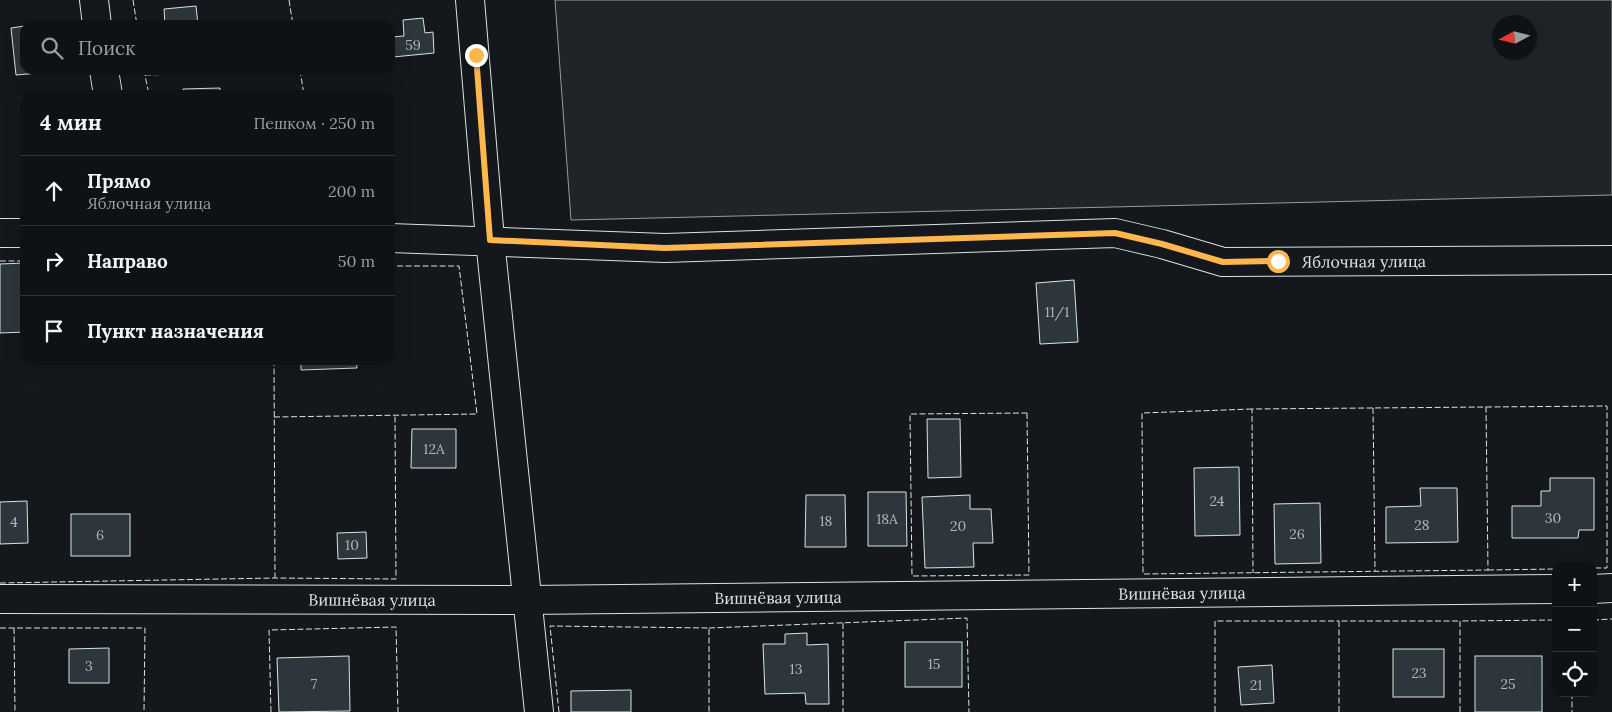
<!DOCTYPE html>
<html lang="ru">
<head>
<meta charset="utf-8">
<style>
  body { margin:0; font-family:Lora,serif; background:#1d2022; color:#f1f3f6 }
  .controls { position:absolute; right:15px; bottom:15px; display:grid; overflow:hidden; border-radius:10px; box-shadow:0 5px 20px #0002 }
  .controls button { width:45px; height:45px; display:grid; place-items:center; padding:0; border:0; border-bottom:1px solid #2f3234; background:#0f1215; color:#f1f3f6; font:25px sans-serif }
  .compass { position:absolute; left:1492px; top:15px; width:45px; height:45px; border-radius:50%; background:#0f1215; box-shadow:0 5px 20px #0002; rotate:263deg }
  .stop { position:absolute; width:15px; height:15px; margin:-11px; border:4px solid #ffb74d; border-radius:50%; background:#fff }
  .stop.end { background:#ffb74d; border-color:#fff; box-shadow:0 1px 5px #0008 }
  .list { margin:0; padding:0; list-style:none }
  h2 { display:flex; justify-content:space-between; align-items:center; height:65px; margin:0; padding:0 20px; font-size:21px }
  h2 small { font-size:16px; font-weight:400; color:#9b9ea0 }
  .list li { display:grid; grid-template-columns:32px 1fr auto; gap:15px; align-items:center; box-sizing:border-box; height:70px; padding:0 20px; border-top:1px solid #2f3234 }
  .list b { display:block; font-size:19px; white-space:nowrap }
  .list p { margin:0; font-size:16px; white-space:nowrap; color:#9b9ea0 }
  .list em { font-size:16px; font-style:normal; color:#9b9ea0 }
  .icon { flex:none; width:28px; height:28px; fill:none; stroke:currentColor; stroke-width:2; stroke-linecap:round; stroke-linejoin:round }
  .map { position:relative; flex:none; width:1612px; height:712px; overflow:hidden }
  .search { position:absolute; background:#0f1215; box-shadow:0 5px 20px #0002; left:20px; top:20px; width:375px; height:55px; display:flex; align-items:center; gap:12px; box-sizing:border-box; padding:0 18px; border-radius:15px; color:#9b9ea0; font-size:19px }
  .panel { position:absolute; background:#0f1215; box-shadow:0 5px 20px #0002; left:20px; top:90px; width:375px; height:275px; border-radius:15px }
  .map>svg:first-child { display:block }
  .green { fill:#202428; stroke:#939e99; fill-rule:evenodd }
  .building { fill:#2c363c; stroke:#d8e6dc }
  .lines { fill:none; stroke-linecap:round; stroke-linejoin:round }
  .minor-casing { stroke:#d8e6dc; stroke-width:30 }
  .minor { stroke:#14181c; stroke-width:28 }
  .fence { stroke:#d8e6dc; stroke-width:1; stroke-dasharray:6 2.5; stroke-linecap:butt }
  .route { stroke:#ffb74d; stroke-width:6 }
  .labels { text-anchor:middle; stroke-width:4; stroke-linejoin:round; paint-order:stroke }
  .number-label { font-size:14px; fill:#adbab4 }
  .street-label { font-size:16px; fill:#d8e6dc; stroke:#14181c }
</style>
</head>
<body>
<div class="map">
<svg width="1612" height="712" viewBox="0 0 1612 712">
  <rect width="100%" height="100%" fill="#14181c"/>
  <path class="green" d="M555 0H1612V195L571 220ZM1500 22H1530V52H1500Z"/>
  <g class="building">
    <polygon points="196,6 198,25 165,25 164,9"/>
    <polygon points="423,18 425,33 433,32 434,53 393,57 391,37 404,36 403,20"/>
    <polygon points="25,26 25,70 51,72 16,75 11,28"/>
    <polygon points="220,88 220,95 184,95 183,89"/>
    <polygon points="22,98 25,98 25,128"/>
    <polygon points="25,263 25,332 0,333 0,264"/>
    <polygon points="1074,280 1078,342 1040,344 1036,283"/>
    <polygon points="301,360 356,360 357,368 301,370"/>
    <polygon points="927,419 960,419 961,477 928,478"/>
    <polygon points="412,429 456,429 456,468 411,468"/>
    <polygon points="1239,467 1240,535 1195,536 1194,468"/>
    <polygon points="1550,478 1594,478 1594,530 1579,530 1578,538 1512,538 1512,506 1541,506 1541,491 1550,491"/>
    <polygon points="1420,488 1457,488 1458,542 1386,543 1386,507 1421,506"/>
    <polygon points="868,492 906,492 907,546 868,546"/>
    <polygon points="806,495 845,495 846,547 805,547"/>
    <polygon points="970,495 970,509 991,509 993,543 973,543 974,567 925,568 922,497"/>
    <polygon points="27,501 28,543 0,544 0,502"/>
    <polygon points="1320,503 1321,563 1275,564 1274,504"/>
    <rect x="71" y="514" width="59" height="42"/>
    <polygon points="366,532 367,558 338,559 337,533"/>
    <polygon points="807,633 807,645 828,644 829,704 806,704 805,693 765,694 763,644 785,644 785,634"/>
    <rect x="905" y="642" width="57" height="45"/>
    <polygon points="109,648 109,683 69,683 69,649"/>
    <rect x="1393" y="649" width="51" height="48"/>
    <polygon points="349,656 350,711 279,712 277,658"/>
    <rect x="1475" y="656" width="67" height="56"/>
    <polygon points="1272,665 1274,703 1241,705 1238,667"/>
    <polygon points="631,690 631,712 571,712 571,691"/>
  </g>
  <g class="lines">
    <g class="minor-casing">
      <g id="minor">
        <polyline points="94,0 97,25"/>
        <polyline points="470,0 490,240 539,712"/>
        <polyline points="104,70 108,95"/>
        <polyline points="0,233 25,233"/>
        <path id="s1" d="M390 238 665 248 1115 233 1162 244 1223 262 1612 260"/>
        <polyline points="1593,589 1612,588"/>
        <path id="s2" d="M0 599 526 600 1556 589"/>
      </g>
    </g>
    <use href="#minor" class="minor"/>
    <g class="fence">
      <polyline points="133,0 137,25"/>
      <polyline points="289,0 293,25"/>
      <polyline points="144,70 149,95"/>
      <polyline points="300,70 304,95"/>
      <polyline points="145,75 300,71"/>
      <polyline points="0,261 25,261"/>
      <polyline points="274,360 275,578"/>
      <polyline points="1486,407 1607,406 1607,568 1593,568"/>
      <polyline points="1373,408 1375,571"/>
      <polyline points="1252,409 1142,413 1143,574 1488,570 1486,407 1252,409 1253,573"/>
      <polygon points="1027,413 1029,575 912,576 910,414"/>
      <polyline points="274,417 477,414 459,266 390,266"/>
      <polyline points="1488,570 1556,569"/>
      <polyline points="0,583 275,578 396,579 395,415"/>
      <polyline points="1593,620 1612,619"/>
      <polyline points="843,623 843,712"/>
      <polyline points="0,628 145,628 144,712"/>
      <polyline points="14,628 15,712"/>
      <polyline points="709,628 967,618 969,712"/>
      <polyline points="1572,693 1572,712"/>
      <polyline points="271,712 269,630 396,627 398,712"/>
      <polyline points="559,712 550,626 709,628 709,712"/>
      <polyline points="1215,712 1215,621 1339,621"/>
      <polyline points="1339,712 1339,621 1460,621"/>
      <polyline points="1460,712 1460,621 1556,620"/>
    </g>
  </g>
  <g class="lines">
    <polyline class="route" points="476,55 490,240 665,248 1115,233 1162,244 1223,262 1278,261"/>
  </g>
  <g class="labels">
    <g class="number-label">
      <text x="413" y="50">59</text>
      <text x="1057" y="317">11/1</text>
      <text x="434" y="454">12А</text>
      <text x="1217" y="506">24</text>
      <text x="1553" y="523">30</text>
      <text x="887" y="524">18А</text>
      <text x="826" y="526">18</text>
      <text x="14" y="527">4</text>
      <text x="1422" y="530">28</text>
      <text x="958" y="531">20</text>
      <text x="1297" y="539">26</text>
      <text x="100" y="540">6</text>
      <text x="352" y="550">10</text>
      <text x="934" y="669">15</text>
      <text x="89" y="671">3</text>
      <text x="796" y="674">13</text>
      <text x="1419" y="678">23</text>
      <text x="314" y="689">7</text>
      <text x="1508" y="689">25</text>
      <text x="1256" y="690">21</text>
    </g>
    <g class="street-label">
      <text dy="6" stroke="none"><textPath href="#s1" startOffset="978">Яблочная улица</textPath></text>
      <text dy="6" stroke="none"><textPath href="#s2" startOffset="1182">Вишнёвая улица</textPath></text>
      <text dy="6" stroke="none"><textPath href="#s2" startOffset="778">Вишнёвая улица</textPath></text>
      <text dy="6" stroke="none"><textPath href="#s2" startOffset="372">Вишнёвая улица</textPath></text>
    </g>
  </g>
</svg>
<div class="controls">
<button>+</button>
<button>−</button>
<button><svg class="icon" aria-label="locate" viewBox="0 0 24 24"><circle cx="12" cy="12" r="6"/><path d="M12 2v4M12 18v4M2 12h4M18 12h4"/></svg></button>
</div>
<svg class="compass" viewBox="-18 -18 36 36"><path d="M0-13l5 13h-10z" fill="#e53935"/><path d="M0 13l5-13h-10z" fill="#9b9ea0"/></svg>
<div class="stop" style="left:1278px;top:261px"></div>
<div class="stop end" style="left:476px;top:55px"></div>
<div class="search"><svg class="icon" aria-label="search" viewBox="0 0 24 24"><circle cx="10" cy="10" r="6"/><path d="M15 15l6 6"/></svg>Поиск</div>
<section class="panel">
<h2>4 мин<small>Пешком · 250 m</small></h2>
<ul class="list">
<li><svg class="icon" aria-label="ahead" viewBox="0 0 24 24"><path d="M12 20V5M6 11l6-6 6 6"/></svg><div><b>Прямо</b><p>Яблочная улица</p></div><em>200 m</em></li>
<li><svg class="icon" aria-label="right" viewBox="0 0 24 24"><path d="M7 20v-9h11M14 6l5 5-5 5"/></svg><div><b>Направо</b></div><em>50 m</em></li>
<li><svg class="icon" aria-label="arrive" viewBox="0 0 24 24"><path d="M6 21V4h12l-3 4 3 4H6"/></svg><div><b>Пункт назначения</b></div></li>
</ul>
</section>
</div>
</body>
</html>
